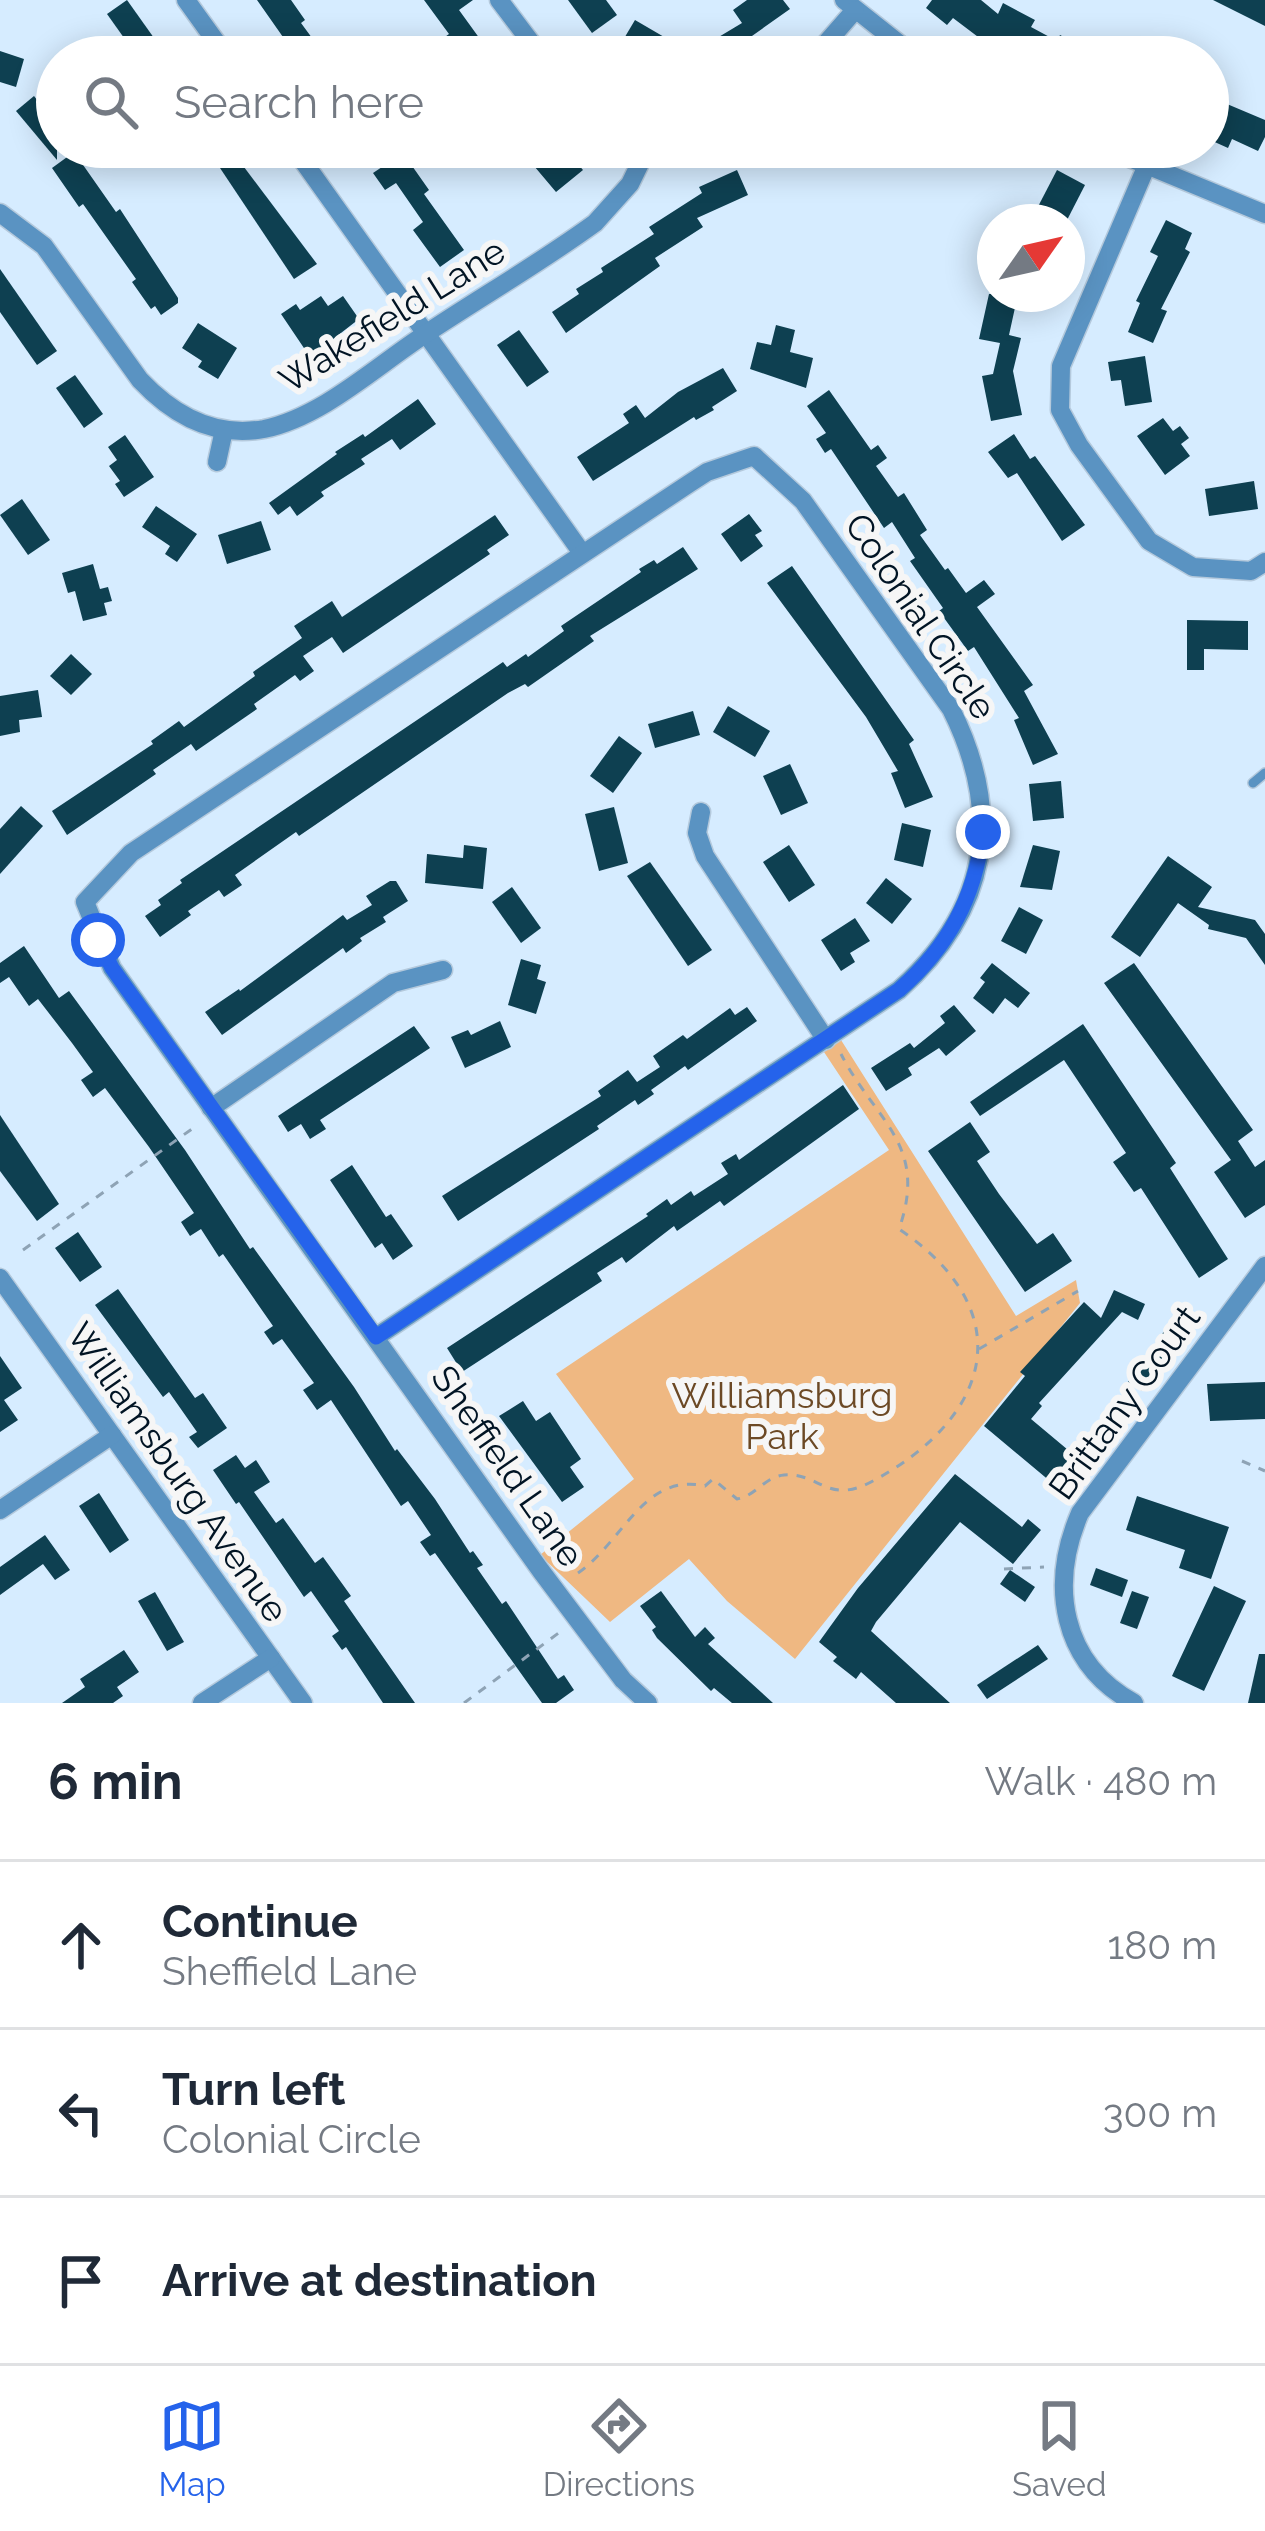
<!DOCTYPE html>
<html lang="en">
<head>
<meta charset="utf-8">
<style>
  body { margin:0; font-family:Raleway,sans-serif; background:#f6f6f7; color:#1f2937 }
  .compass { position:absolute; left:977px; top:204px; width:108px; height:108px; border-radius:50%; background:#fff; box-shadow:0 6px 30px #0003; rotate:56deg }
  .stop { position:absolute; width:36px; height:36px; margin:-27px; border:9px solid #2563eb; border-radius:50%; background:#fff }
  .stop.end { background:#2563eb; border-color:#fff; box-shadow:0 3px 12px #0008 }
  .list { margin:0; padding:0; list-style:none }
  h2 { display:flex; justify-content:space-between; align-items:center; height:156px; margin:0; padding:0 48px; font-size:51px }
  h2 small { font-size:39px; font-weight:400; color:#747a83 }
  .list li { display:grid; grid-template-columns:78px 1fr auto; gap:36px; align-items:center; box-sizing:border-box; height:168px; padding:0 48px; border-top:3px solid #e0e1e3 }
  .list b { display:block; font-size:45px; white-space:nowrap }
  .list p { margin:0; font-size:39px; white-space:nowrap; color:#747a83 }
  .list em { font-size:39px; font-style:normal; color:#747a83 }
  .icon { flex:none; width:66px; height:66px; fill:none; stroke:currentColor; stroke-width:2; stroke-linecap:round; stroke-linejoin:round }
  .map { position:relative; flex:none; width:1265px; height:1703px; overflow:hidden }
  .search { position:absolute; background:#fff; box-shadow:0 6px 30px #0003; left:36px; right:36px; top:36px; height:132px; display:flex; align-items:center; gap:30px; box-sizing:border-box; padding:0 42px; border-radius:66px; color:#747a83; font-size:45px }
  .sheet { height:660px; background:#fff }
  nav { display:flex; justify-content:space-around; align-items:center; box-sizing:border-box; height:168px; border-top:3px solid #e0e1e3; background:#fff; font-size:33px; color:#747a83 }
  nav a { display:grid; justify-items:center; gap:6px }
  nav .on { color:#2563eb }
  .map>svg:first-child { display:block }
  .green { fill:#efb882 }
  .building { fill:#0e4051 }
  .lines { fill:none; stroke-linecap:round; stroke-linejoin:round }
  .lane-casing { stroke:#b4c9dc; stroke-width:12 }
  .street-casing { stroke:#b4c9dc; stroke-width:21 }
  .path { stroke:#8ea3b5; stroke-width:3; stroke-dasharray:9 9; stroke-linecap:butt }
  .lane { stroke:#5a93c2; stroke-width:9 }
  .street { stroke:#5a93c2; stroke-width:18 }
  .route { stroke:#2563eb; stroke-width:15 }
  .labels { text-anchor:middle; stroke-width:12; stroke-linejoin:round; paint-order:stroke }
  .street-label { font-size:36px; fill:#011424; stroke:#f6f6f6 }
  .park-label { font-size:36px; fill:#6c4925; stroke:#f6f6f6 }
</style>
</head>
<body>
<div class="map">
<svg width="1265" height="1703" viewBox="0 0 1265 1703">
  <rect width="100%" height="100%" fill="#d6ecff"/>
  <polygon class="green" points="841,1040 1016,1316 1076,1280 1080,1303 795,1659 727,1601 689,1559 610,1622 540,1555 634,1479 556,1374 889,1150 824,1052"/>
  <g class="building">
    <polygon points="127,0 154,38 134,52 107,14"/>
    <polygon points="257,0 291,0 305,20 301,23 326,57 297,57"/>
    <polygon points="424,0 473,0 459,10 493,57 455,57 442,39 449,34"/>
    <polygon points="568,0 606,0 617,15 592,33"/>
    <polygon points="747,0 783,0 790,9 735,48 737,52 729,57 674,57 709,36 712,41 742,23 733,10"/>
    <polygon points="932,0 981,0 998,14 1003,3 1035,20 1031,27 1057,41 1060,35 1102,57 1025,57 1002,45 998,52 953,18 947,25 926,8"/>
    <polygon points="1213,0 1265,0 1265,26"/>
    <polygon points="635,20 671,41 662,57 613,57"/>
    <polygon points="0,51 24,59 16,87 0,82"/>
    <polygon points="34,96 57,125 57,160 16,111"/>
    <polygon points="1208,96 1265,120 1265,137 1258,151 1232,139 1228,148 1208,139"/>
    <polygon points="206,147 229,147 317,264 294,279"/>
    <polygon points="518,147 556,147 560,152 565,149 583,170 556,192"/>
    <polygon points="74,152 116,212 120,209 178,298 178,303 161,315 155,306 151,309 132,282 136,279 83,204 79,207 52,168"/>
    <polygon points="403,153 429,190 424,194 464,250 440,267 413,230 423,222 396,183 385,190 373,173"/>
    <polygon points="737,170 748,195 697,218 703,227 655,258 660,266 566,333 552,312 579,294 576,289 603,272 601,268 654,234 649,227 702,193 699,187"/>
    <polygon points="1057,170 1085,185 1066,222 1030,222"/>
    <polygon points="1166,220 1192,233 1185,249 1190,252 1161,309 1167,311 1153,343 1128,332 1140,303 1136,301 1158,256 1150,252"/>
    <polygon points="0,269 57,351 37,365 0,312"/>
    <polygon points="989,294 1018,294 1009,335 1021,338 1013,371 1022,415 991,421 982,376 993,374 1000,343 979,339"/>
    <polygon points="321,296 328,306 343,296 359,319 310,357 281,314 296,304 300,310"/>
    <polygon points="198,323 237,348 218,379 198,367 202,361 182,348"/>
    <polygon points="776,325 795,330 790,352 813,358 806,388 750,369 757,342 771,345"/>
    <polygon points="519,330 549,372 527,387 497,345"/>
    <polygon points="1145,356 1152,402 1125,406 1121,380 1111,381 1108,362"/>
    <polygon points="723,368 737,391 712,407 714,410 696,420 694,417 593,481 577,457 629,423 623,414 636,405 645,418 678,392"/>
    <polygon points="75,375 103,414 84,428 56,388"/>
    <polygon points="829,390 871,450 878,445 887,458 876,466 898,497 904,493 927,530 920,535 945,570 948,568 966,593 984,580 995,594 977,607 1033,685 1024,691 1058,754 1033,765 1014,720 1019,718 974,647 968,651 939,611 943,608 910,561 915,558 892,522 884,528 831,449 825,453 816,439 826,433 807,406"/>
    <polygon points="418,399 436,424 400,450 392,439 361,459 365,464 321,492 324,496 297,516 290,506 278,515 269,503 337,454 335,452 363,434 365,437"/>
    <polygon points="1163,418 1173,431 1180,426 1189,438 1181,444 1190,456 1165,475 1137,436"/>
    <polygon points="1014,434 1030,459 1035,456 1085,525 1062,541 1017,473 1008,478 988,452"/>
    <polygon points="125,435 154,477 124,497 115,484 120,481 109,466 117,460 108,447"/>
    <polygon points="1254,481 1258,509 1209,516 1205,489"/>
    <polygon points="22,499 50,540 28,555 0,515"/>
    <polygon points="156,506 197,534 177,562 165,554 170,546 142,527"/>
    <polygon points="749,514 762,531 755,535 763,546 741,562 721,534"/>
    <polygon points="495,515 509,535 487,550 490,554 343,653 332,637 303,656 314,671 300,681 295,675 254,704 257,709 196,751 191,744 153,770 156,774 67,835 52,811 153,744 151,741 179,721 184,727 255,676 253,672 302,638 294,626 332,601 342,617"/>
    <polygon points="261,521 271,550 227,564 218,535"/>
    <polygon points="683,547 698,569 590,636 594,641 528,687 525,684 508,693 299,836 296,832 235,875 242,885 224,897 219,890 188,911 191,915 160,937 145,916 161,905 158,900 182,883 180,880 503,662 507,667 526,654 528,657 564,631 561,626 641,572 639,569 654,560 657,564"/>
    <polygon points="93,564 100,589 108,587 112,601 104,603 107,615 83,621 75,591 68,593 62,573"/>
    <polygon points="792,566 914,740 909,744 933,797 905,808 891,773 898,771 866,717 767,583"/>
    <polygon points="1187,620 1248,621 1248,650 1204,649 1204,670 1187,670"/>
    <polygon points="71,654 92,674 71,695 50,676"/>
    <polygon points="38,690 42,717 19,720 20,732 0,736 0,696"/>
    <polygon points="728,706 770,731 755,757 713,732"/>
    <polygon points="693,711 700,735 655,748 648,724"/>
    <polygon points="619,736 642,753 613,793 590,776"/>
    <polygon points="790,764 808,803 781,815 763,776"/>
    <polygon points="1061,781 1064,818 1033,821 1029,784"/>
    <polygon points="21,806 43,826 0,874 0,829"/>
    <polygon points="614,807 628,863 599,871 585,814"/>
    <polygon points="902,823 931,830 923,867 894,860"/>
    <polygon points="464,845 487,848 483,889 425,883 427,854 463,858"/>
    <polygon points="789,845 815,885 789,902 763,862"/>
    <polygon points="1033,845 1060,851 1052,890 1020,887"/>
    <polygon points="1168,856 1212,887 1198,907 1255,920 1265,934 1265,965 1246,938 1208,929 1209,925 1178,903 1140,957 1111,937"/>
    <polygon points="650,862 712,950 688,966 627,876"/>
    <polygon points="886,878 912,899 892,924 866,903"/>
    <polygon points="390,881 396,881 408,901 383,917 386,922 360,938 362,941 346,953 343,948 222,1035 205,1012 239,989 240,991 343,915 347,920 372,905 366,896"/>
    <polygon points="512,887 541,928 521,943 492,902"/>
    <polygon points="1019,907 1043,920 1026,954 1001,941"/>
    <polygon points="855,918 870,941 850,953 855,962 841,971 821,940"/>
    <polygon points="24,946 59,998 69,991 185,1150 250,1249 253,1247 354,1387 395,1451 397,1449 435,1499 470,1553 473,1551 483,1565 477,1568 502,1604 506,1601 558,1679 564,1675 574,1690 556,1703 542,1703 435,1553 430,1556 420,1542 431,1535 408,1501 401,1506 331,1400 317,1410 303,1390 314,1383 282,1339 273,1345 264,1332 273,1326 223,1254 219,1257 201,1229 190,1236 181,1222 194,1213 149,1147 105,1088 93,1097 81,1080 93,1072 72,1043 38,999 29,1006 9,977 0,983 0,963"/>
    <polygon points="521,959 541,965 537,979 546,982 536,1014 508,1005"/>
    <polygon points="992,963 1030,993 1018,1008 1005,998 993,1014 973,998 985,982 980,978"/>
    <polygon points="1134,963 1253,1130 1238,1141 1255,1167 1265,1160 1265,1205 1245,1218 1214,1172 1231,1160 1104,983"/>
    <polygon points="954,1005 976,1031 946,1056 939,1048 908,1068 912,1075 886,1091 871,1068 910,1043 914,1048 945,1023 940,1016"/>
    <polygon points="747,1007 757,1021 688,1070 685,1066 651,1090 654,1094 638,1105 635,1100 597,1126 599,1129 458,1221 442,1196 601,1096 598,1091 628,1070 637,1082 660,1067 653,1056 683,1035 687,1039 730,1008 735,1015"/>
    <polygon points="500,1021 511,1047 465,1068 451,1037 468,1030 471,1035"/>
    <polygon points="1083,1024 1176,1163 1170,1168 1228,1259 1199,1278 1141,1188 1134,1192 1113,1162 1126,1153 1064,1060 980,1116 970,1102"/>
    <polygon points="414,1026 430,1048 320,1120 326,1129 310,1139 301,1124 288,1132 278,1116"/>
    <polygon points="843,1085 859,1109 724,1206 720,1201 677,1231 674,1226 626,1263 622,1257 597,1273 602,1281 462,1372 447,1348 648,1216 646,1214 667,1199 671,1205 691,1191 694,1196 728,1174 721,1163 736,1154 739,1160"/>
    <polygon points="0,1115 59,1204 37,1221 0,1171"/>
    <polygon points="970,1122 990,1152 977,1161 999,1194 1037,1244 1053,1233 1072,1261 1025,1292 928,1151"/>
    <polygon points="352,1165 386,1217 391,1214 413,1246 393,1260 382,1243 375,1248 330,1180"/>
    <polygon points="78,1232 102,1267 80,1282 55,1248"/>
    <polygon points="118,1289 195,1398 203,1393 227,1428 198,1448 189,1437 197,1432 169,1392 163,1397 95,1305"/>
    <polygon points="1114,1290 1145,1304 1138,1320 1122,1312 1039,1403 1042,1406 1031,1419 1080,1460 1057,1487 984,1426 1025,1376 1020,1372 1084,1302 1101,1318"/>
    <polygon points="1172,1320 1186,1330 1142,1391 1128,1382"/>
    <polygon points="0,1356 22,1388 4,1400 18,1420 0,1432"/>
    <polygon points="1265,1382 1265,1419 1210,1421 1207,1384"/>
    <polygon points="523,1401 536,1421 550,1412 581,1459 570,1467 584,1487 562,1502 499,1416"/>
    <polygon points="236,1455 245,1468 256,1460 270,1482 254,1492 276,1523 283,1518 315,1563 323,1557 351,1596 344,1601 415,1703 383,1703 346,1647 342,1650 332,1636 339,1631 311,1591 304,1597 239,1502 236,1504 213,1470"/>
    <polygon points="955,1474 1022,1527 1028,1519 1041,1530 1013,1564 960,1522 876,1622 871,1631 950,1703 896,1703 861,1672 856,1679 833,1661 837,1657 819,1642 858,1588"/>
    <polygon points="99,1493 129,1540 110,1553 79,1506"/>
    <polygon points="1137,1496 1229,1527 1211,1579 1179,1568 1185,1550 1126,1530"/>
    <polygon points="45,1535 70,1570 55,1580 43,1564 0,1595 0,1567"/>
    <polygon points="1096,1568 1128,1580 1122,1597 1090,1585"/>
    <polygon points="1010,1570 1035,1587 1025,1602 1000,1584"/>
    <polygon points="1214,1586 1246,1601 1204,1691 1172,1676"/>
    <polygon points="661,1591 695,1637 705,1627 715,1638 708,1644 773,1703 732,1703 714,1688 711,1691 657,1638 652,1630 656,1627 640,1606"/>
    <polygon points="1132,1591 1149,1597 1137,1629 1120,1623"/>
    <polygon points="155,1592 184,1642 167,1651 138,1601"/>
    <polygon points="1038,1645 1048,1659 987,1699 977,1685"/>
    <polygon points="124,1650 139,1672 117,1687 123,1696 113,1703 62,1703 85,1687 80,1679"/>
    <polygon points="1259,1654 1265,1654 1265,1703 1248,1703"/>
  </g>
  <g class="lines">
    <g class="lane-casing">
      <polyline id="lane" points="1253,783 1265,773"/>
    </g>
    <g class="street-casing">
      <g id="street">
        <polyline points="186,0 227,57"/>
        <polyline points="499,0 542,57"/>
        <polyline points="844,0 916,57"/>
        <polyline points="814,57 855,10"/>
        <polyline points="293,147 582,553"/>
        <polyline points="1103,147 1265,214"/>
        <polyline points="1147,165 1061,366 1060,410 1079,445 1149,541 1193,567 1251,571 1265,562"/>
        <path d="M0 213 44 246 140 380C173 415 214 438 264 429 322 417 375 367 424 335 481 297 540 263 595 223L630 184 648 147"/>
        <polyline points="217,462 224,430"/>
        <polyline points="701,812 697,833 705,856 826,1040"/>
        <polyline points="211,1108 393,983 443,970"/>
        <polyline points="0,1278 303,1703"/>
        <path d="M376 1337 899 990C989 910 1004 815 951 709L803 501 754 456 707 472 690 483 131 853 85 902 112 968 541 1571 623 1680 648 1703"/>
        <polyline points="0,1510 112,1435"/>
        <polyline points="202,1703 271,1658"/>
        <path d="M1134 1703C1061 1663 1049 1585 1080 1513L1265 1266"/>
      </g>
    </g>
    <g class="path">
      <polyline points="23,1250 196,1126"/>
      <polyline points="979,1349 1078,1291"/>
      <polyline points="1242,1461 1265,1471"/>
      <polyline points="1004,1569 1044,1567"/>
      <path d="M578 1573C623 1542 644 1472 705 1486L713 1479 737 1499C756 1496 764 1477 784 1475 819 1472 827 1505 871 1482 992 1418 1022 1312 899 1229 929 1144 875 1121 841 1054"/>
      <polyline points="464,1703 564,1629"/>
    </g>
    <use href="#lane" class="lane"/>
    <use href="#street" class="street"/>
  </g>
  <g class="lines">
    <path class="route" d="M98 940 112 968 376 1337 899 990C948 947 975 898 983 832"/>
  </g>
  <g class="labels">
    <g class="street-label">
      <text transform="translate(392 315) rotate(-32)" y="13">Wakefield Lane</text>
      <text transform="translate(921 616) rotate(56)" y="13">Colonial Circle</text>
      <text transform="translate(1124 1402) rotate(-54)" y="13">Brittany Court</text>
      <text transform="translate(508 1466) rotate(55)" y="13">Sheffield Lane</text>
      <text transform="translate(178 1472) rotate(55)" y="13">Williamsburg Avenue</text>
    </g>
    <g class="park-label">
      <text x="782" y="1408">Williamsburg<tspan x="782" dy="41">Park</tspan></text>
    </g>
  </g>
</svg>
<svg class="compass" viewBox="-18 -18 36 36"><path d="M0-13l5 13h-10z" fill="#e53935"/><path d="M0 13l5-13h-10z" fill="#747a83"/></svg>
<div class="stop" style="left:98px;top:940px"></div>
<div class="stop end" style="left:983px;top:832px"></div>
<div class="search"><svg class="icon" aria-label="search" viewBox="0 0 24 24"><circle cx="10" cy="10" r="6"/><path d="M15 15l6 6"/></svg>Search here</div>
</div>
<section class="sheet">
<h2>6 min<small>Walk · 480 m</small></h2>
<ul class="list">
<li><svg class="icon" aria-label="ahead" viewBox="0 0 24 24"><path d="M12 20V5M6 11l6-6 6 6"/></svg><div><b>Continue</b><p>Sheffield Lane</p></div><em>180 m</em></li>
<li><svg class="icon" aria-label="left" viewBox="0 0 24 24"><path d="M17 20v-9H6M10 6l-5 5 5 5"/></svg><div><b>Turn left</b><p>Colonial Circle</p></div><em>300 m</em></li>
<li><svg class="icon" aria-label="arrive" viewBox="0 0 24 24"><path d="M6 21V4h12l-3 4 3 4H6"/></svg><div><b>Arrive at destination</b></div></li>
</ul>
</section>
<nav>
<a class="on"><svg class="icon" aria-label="map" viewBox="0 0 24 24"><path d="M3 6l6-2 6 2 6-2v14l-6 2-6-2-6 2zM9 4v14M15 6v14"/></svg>Map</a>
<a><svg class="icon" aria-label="directions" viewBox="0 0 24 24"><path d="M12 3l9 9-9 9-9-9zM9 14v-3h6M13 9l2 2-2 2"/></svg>Directions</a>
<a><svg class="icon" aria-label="saved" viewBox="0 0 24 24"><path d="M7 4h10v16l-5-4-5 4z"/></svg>Saved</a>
</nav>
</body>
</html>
